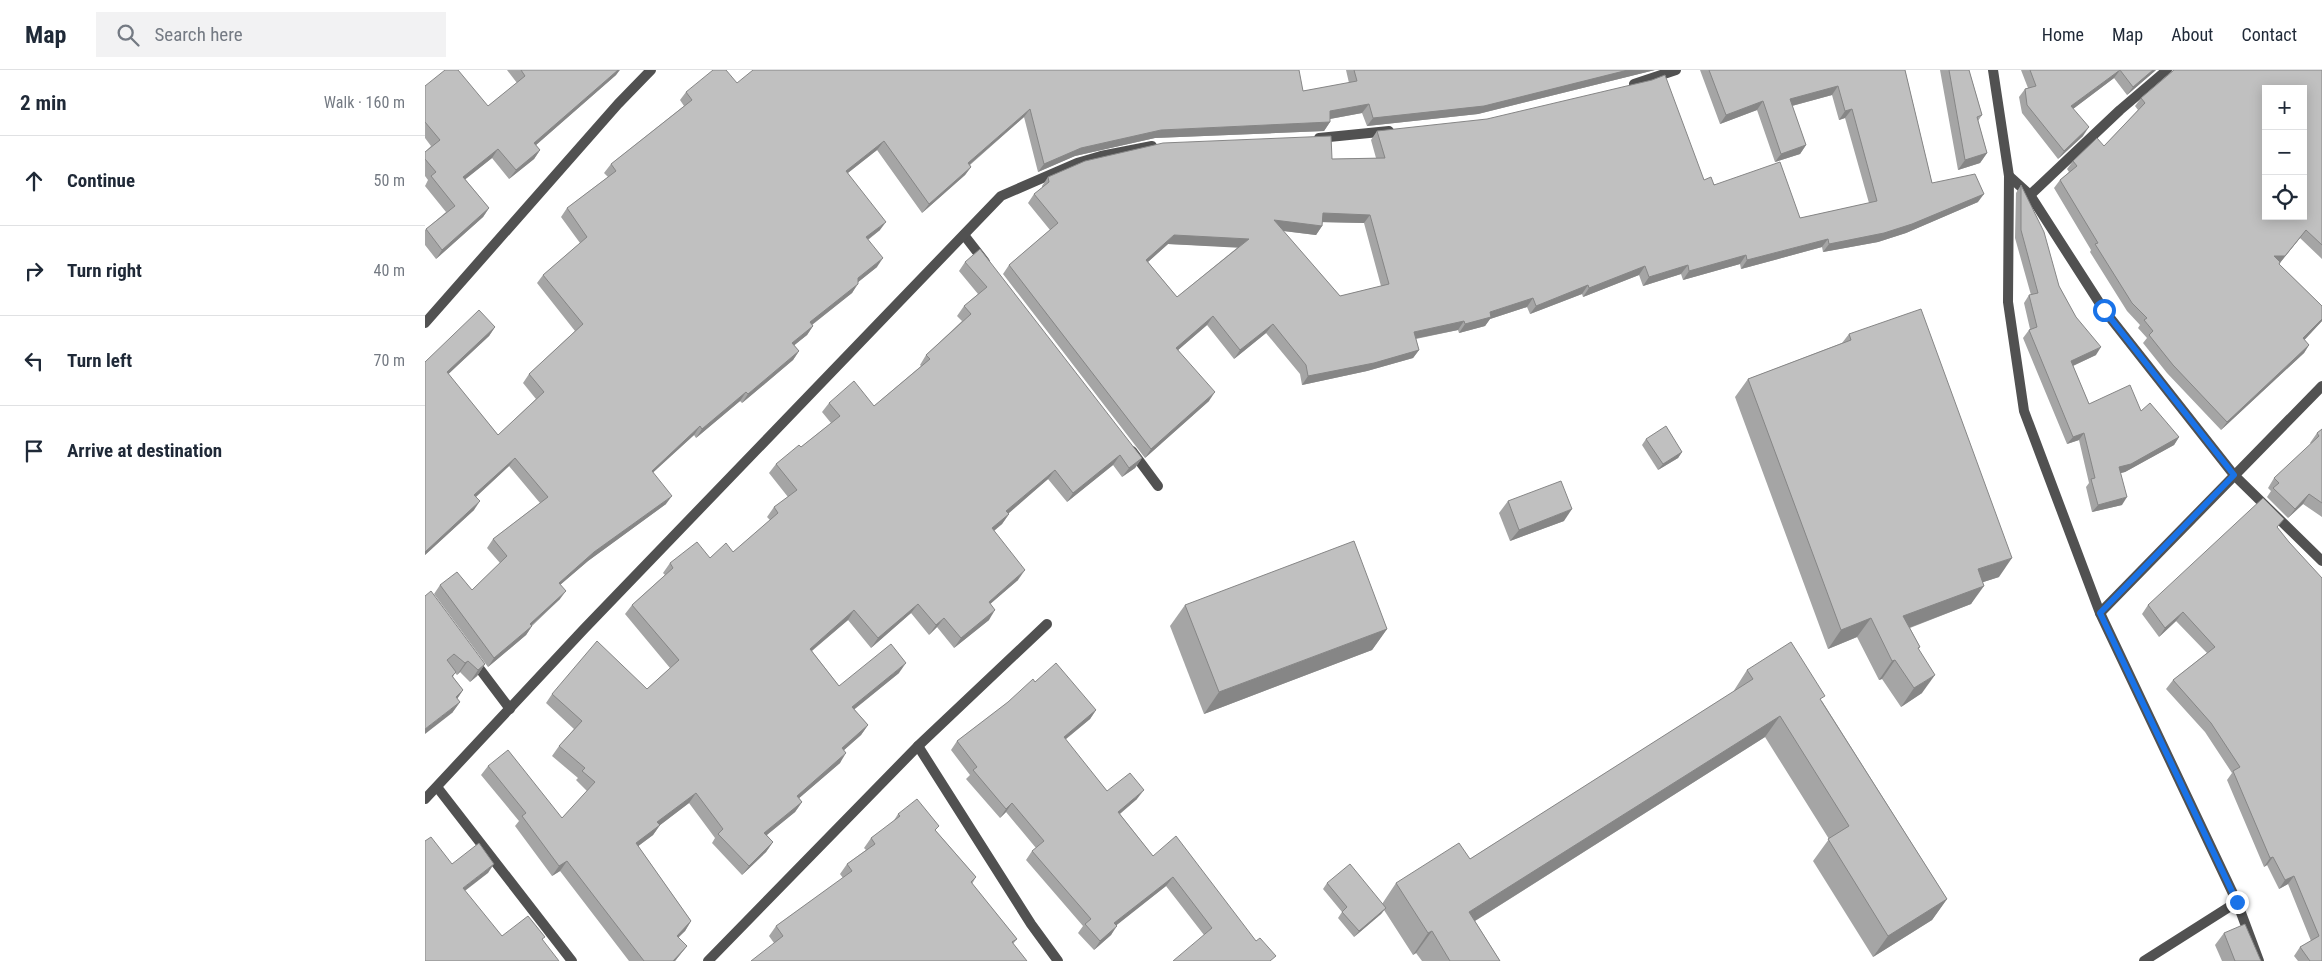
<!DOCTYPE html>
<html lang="en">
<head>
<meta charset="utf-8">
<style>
  body { margin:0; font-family:"Roboto Condensed",sans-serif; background:#f2f2f3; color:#1f2937 }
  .controls { position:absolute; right:15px; top:15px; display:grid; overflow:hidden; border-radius:0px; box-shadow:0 2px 12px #0003 }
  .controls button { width:45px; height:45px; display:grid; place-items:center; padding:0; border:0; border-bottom:1px solid #e0e1e3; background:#fff; color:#1f2937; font:25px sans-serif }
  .stop { position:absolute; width:15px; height:15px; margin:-11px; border:4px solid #1a73e8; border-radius:50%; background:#fff }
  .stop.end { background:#1a73e8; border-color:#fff; box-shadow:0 1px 5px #0008 }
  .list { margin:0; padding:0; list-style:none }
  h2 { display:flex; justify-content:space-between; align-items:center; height:65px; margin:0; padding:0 20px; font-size:21px }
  h2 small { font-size:16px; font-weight:400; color:#747a83 }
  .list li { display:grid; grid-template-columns:32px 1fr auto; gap:15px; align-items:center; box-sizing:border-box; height:90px; padding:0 20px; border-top:1px solid #e0e1e3 }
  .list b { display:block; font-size:19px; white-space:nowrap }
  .list em { font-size:16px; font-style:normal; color:#747a83 }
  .icon { flex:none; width:28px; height:28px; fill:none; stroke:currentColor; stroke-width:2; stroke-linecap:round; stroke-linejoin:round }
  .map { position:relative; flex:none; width:1897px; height:891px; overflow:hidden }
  header { display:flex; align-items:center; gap:30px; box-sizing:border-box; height:70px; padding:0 25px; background:#fff; border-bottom:1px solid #e0e1e3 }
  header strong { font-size:24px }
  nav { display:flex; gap:28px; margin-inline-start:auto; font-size:18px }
  .search { width:350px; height:45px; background:#f2f2f3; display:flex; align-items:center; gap:12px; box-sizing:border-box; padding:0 18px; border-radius:0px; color:#747a83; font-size:19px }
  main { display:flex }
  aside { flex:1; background:#fff }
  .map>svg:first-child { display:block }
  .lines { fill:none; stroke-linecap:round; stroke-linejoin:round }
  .street { stroke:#515151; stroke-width:10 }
  .wall { fill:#a5a5a5; fill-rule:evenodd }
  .shaded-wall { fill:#868686 }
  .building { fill:#c0c0c0; stroke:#868686; fill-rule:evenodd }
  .route { stroke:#1a73e8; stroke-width:6 }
</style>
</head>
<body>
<header>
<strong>Map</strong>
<div class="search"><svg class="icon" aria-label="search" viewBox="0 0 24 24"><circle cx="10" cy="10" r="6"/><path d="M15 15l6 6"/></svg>Search here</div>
<nav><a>Home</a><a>Map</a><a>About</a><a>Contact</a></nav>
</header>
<main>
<aside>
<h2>2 min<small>Walk · 160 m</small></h2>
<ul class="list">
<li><svg class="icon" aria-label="ahead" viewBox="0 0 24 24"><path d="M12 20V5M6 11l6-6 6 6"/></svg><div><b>Continue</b></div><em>50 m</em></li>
<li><svg class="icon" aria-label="right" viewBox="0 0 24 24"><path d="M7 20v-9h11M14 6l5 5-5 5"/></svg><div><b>Turn right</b></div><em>40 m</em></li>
<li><svg class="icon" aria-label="left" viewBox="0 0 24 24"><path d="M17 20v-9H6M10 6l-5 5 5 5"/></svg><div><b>Turn left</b></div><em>70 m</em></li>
<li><svg class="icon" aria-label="arrive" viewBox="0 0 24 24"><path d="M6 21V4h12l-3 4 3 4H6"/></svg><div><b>Arrive at destination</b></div></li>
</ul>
</aside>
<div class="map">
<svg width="1897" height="891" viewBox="0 0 1897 891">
  <rect width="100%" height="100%" fill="#fff"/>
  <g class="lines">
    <g class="street">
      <polyline points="1568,0 1584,106 1583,232 1599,341 1675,543 1812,832 1719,891"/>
      <polyline points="1209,14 1251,0"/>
      <polyline points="894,68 964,61"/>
      <polyline points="1584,106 1605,125 1679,240 1809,405 1897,491"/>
      <polyline points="1605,125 1695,40 1742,0"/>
      <polyline points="539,165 560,192"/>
      <polyline points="0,253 193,34 226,0"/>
      <polyline points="707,381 733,416"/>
      <polyline points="1675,543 1897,316"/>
      <polyline points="48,590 85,639"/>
      <polyline points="493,676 606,854 633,891"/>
      <polyline points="12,717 147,891"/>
      <polyline points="0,729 159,559 576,126 652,93 676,86 727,76"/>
      <polyline points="1812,832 1834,891"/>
      <polyline points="283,891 493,676 622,554"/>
    </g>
  </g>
  <g class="wall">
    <polygon points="82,0 193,0 191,5 111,75 115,80 109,89 84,109 67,88 40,109 64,138 58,147 11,189 0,175 0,160 21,142 0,116 3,110 0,106 0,82 6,76 0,68 0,16 63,36 92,13"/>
    <polygon points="921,0 1230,0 1053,44 942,56 937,43 905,49 905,52 899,61 730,68 650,86 613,102 599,47 545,95 546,97 540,105 497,143 452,80 423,103 455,160 443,170 452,197 433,212 427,223 387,255 388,256 382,265 369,275 374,281 368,290 317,333 315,331 271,368 269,365 228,402 241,434 163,491 136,514 135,529 107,556 101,565 63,597 9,524 15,515 47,520 75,493 62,478 68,469 115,433 84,396 51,427 49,440 0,485 0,292 70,257 64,266 23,304 73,365 111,329 98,313 104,304 150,261 112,213 118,205 155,173 136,147 142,138 183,107 179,103 186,94 259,36 255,30 261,22 312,13 878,21 924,13"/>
    <path d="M1275 0H1480L1507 113 1553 132 1481 163 1453 172 1398 182 1397 177 1316 199 1315 194 1258 210 1256 204 1218 216 1214 205 1158 227 1157 224 1105 244 1102 237 1065 249 1060 256 1034 263 1033 260 991 269 994 280 988 288 942 301 877 315 875 304 841 263 809 289 782 255 753 280 784 331 720 388 578 204 584 195 625 160 603 133 609 124 617 118V116L623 107 907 89 951 88 946 70 952 61 1279 110 1375 148 1444 133 1420 48 1414 50 1407 25 1367 36 1381 75 1375 84 1350 92 1332 40 1295 54ZM897 152 939 153 956 216 915 226 858 161 891 165 897 156ZM743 174 813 177 752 227 723 192Z"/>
    <polygon points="1515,0 1544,0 1557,45 1553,51 1562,83 1555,93 1533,100"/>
    <polygon points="1596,0 1731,0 1702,25 1689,8 1648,39 1658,66 1633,89 1597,43 1594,27 1600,19 1603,18"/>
    <polygon points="1748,0 1897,0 1897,189 1875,168 1854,194 1897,236 1897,251 1879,270 1884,275 1879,283 1796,360 1742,303 1718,273 1722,268 1713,258 1715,255 1702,241 1665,182 1666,180 1629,118 1635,110 1644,102 1642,99 1648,91 1679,76 1713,40 1710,36 1716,28"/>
    <polygon points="1596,115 1634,216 1671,285 1648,296 1664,334 1716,341 1754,367 1749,375 1700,402 1695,403 1697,435 1667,442 1661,417 1664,413 1654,370 1642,374 1598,268 1604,260 1605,259 1599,233 1604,225 1606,225 1590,168 1591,123"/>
    <polygon points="540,192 717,388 710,398 697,407 688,395 642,432 623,409 583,443 584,444 577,454 569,461 593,510 565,534 564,550 529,578 512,557 504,565 486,543 446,578 423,550 387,581 414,616 474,603 429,639 443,655 436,665 419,680 415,693 374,728 377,732 370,742 342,765 348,772 341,782 317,805 287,773 290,768 264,733 235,755 228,765 213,776 266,851 260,861 253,867 262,876 250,891 204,891 135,801 127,806 90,756 94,751 56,705 63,696 137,748 162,721 151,710 153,708 127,686 134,676 149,659 121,633 127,624 222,619 245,598 200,544 207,535 240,505 238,503 245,493 285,488 308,482 345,450 342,447 349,437 363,427 344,403 351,394 376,377 406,353 397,342 404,333 449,336 496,296 495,295 501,285 537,251 532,246 539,236 553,224 534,201"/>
    <polygon points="1424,264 1574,507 1558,512 1546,534 1485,558 1495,577 1493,579 1497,623 1476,637 1457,609 1454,610 1432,567 1403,579 1310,327 1323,309 1417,273"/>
    <polygon points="1897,359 1897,447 1878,434 1863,448 1842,427 1846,421 1843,418 1849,408 1886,374 1885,373 1892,363"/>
    <polygon points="1221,369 1257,382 1253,388 1233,400 1217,375"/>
    <polygon points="1083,431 1139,451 1085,471 1074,443"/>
    <polygon points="1853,459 1897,891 1873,891 1869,886 1875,877 1886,871 1863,814 1854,819 1842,795 1839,797 1802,710 1807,703 1780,662 1741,619 1748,610 1782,583 1751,551 1734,567 1717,544 1723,535"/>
    <polygon points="0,526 60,594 52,606 45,612 35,602 32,605 30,603 28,607 38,620 32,629 35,632 27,643"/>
    <polygon points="760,535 962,559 947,580 779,644 745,556"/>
    <polygon points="1322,600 1397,631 1522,829 1507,850 1448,887 1388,791 1404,769 1340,667 1050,851 1075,891 997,891 991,883 988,885 959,840 956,844 929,867 913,848 917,842 898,819 902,813 957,834 971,813 1045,789 1308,622"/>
    <polygon points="610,612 671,640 665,649 640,670 682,721 712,729 695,744 728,786 831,871 851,886 779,865 741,816 691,855 686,865 669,880 653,863 658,856 601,790 607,781 611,778 581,742 575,748 541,709 545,705 526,680 532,671"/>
    <polygon points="473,744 511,761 551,807 547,814 592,869 588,874 349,873 344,866 351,856 418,808 415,804 422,794 441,780 439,778 446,768 468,752"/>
    <polygon points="1799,863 1836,891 1797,891 1790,875"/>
  </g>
  <g class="shaded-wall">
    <polygon points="193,0 195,0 191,5 103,82 109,73"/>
    <polygon points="1203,0 1230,0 1053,44 942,56 948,48"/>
    <polygon points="1695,0 1689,8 1640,45 1646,36"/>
    <polygon points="1728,0 1731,0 1702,25 1708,17"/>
    <polygon points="1413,16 1407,25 1359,38 1365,29"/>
    <polygon points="1338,31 1332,40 1295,54 1301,45"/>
    <polygon points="944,34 937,43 899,50 905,41"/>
    <polygon points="605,39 599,47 537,101 543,93"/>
    <polygon points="1427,39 1420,48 1414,50 1420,41"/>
    <polygon points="905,52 899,61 730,68 650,86 613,102 619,94 656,78 736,60"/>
    <polygon points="1664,57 1658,66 1633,89 1639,81"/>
    <polygon points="459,71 452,80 415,109 421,101"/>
    <polygon points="1381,75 1375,84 1350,92 1356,84"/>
    <polygon points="73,79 67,88 32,116 38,107"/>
    <polygon points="115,80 109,89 84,109 91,100"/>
    <polygon points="1562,83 1555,93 1533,100 1540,90"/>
    <polygon points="546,97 540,105 497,143 504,134"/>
    <polygon points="1559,124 1553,132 1481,163 1453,172 1398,182 1404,174"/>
    <polygon points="64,138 58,147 11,189 17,180"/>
    <polygon points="898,143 945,145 939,153 892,152"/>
    <polygon points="849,150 897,156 891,165 842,159"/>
    <polygon points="461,152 455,160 434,176 441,167"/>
    <polygon points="1881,160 1875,168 1854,194 1849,186"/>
    <polygon points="749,165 824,169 818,178 743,174 715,199 721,190"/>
    <polygon points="1403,169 1397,177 1316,199 1322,190"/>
    <polygon points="1321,185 1315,194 1258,210 1264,201"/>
    <polygon points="458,188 452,197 427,217 433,208"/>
    <polygon points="1263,195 1256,204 1218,216 1224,207"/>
    <polygon points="1220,196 1214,205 1158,227 1164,218"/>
    <polygon points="433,214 427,223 379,261 385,252"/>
    <polygon points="1163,215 1157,224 1105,244 1111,236"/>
    <polygon points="1108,228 1102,237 1065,249 1060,256 1034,263 1040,254 1065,242"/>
    <polygon points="788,246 782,255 745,287 751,278"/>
    <polygon points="1897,249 1897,251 1873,277 1878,268"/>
    <polygon points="1039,251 1033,260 983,270 989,262"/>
    <polygon points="848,254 841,263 809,289 815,280"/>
    <polygon points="388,256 382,265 361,282 367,273"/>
    <polygon points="70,257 64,266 16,311 22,302"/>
    <polygon points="1884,275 1879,283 1796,360 1802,352"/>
    <polygon points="1676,277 1671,285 1641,299 1646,291"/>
    <polygon points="994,280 988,288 942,301 877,315 883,306"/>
    <polygon points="374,281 368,290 317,333 323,324"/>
    <polygon points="321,322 315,331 271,368 277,359"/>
    <polygon points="790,322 784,331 720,388 726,379"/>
    <polygon points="275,356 269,365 221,409 227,401"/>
    <polygon points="1659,363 1654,370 1642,374 1648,367"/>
    <polygon points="1754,367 1749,375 1700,402 1688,405 1694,397"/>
    <polygon points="1257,382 1253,388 1233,400 1238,394"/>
    <polygon points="695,385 688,395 642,432 648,423"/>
    <polygon points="90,388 84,396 43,434 49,425"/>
    <polygon points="717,388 710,398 697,407 704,398"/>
    <polygon points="630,400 623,409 575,451 581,441"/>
    <polygon points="1884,424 1878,434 1863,448 1870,439"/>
    <polygon points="247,426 241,434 163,491 128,521 134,513 169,482"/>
    <polygon points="1702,427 1697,435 1667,442 1673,435"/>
    <polygon points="55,431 49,440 0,485 0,482"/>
    <polygon points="1147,439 1139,451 1085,471 1094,460"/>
    <polygon points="584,444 577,454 560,468 567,458"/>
    <polygon points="1587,488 1574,507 1540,518 1553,499"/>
    <polygon points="600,500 593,510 557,541 564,532"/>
    <polygon points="1559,516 1546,534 1465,565 1478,546"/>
    <polygon points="141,521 135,529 99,562 105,554"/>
    <polygon points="493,534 486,543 446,578 453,568"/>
    <polygon points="429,540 423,550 378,588 385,579"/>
    <polygon points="570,540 564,550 529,578 536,568"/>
    <polygon points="1758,542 1751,551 1734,567 1740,558"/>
    <polygon points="519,548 512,557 504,565 511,555"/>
    <polygon points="1446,548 1432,567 1403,579 1416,560"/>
    <polygon points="107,556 101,565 63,597 69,588"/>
    <polygon points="962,559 947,580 779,644 794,622"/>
    <polygon points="1470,590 1457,609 1454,610 1467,591"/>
    <polygon points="43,591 35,602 32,605 40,593"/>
    <polygon points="481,593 474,603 420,647 427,637"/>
    <polygon points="60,594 52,606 45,612 53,600"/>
    <polygon points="1510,605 1497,623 1476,637 1489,618"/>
    <polygon points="38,620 30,632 31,627"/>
    <polygon points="35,632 27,643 0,664 0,659"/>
    <polygon points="671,640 665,649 632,676 639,667"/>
    <polygon points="1355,646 1340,667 1029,864 1044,842"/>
    <polygon points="443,655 436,665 410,688 417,678"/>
    <polygon points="421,683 415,693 365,736 372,726"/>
    <polygon points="719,720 712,729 686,751 693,742"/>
    <polygon points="271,723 264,733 226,762 232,752"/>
    <polygon points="377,732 370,742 333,772 339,763"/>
    <polygon points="587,733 581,742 575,748 581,739"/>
    <polygon points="235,755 228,765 204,783 211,773"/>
    <polygon points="348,772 341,782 317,805 324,796"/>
    <polygon points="1848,787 1842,795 1839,797 1845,788"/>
    <polygon points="142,791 135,801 127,806 134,796"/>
    <polygon points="69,794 63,803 32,827 38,818"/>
    <polygon points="1869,806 1863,814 1854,819 1860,810"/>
    <polygon points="748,807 741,816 683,862 689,853"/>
    <polygon points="1522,829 1507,850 1448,887 1463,866"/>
    <polygon points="961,838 956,844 929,867 934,861"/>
    <polygon points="266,851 260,861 245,876 252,866"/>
    <polygon points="692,856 686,865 669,880 675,871"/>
    <polygon points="1007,861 991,883 988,885 1003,863"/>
    <polygon points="262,876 250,891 248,891"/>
  </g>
  <g class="building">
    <polygon points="20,0 33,0 63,36 100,6 96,0 193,0 109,73 115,80 91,100 73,79 38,107 64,138 17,180 1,159 30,136 6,106 11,102 0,89 0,82 15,70 0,52 0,16"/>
    <polygon points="288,0 301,0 312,13 328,0 874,0 878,21 932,11 929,0 1203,0 1059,36 948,48 944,34 905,41 905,52 736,60 656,78 619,94 605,39 543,93 546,97 504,134 459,71 421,101 461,152 441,167 458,188 433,208 433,214 385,252 388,256 367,273 374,281 323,324 321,322 277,359 275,356 227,401 247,426 169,482 134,513 141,521 105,554 107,556 69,588 15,515 32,502 47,520 82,486 68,469 123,427 90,388 49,425 55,431 0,482 0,292 54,240 70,257 22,302 73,365 119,322 104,304 158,254 118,205 162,167 142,138 191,101 186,94 267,30 261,22"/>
    <path d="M1284 0H1480L1507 113 1550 104 1559 124 1487 154 1459 163 1404 174 1403 169 1322 190 1321 185 1264 201 1263 195 1224 207 1220 196 1164 218 1163 215 1111 236 1108 228 1065 242 1066 247 1040 254 1039 251 989 262 994 280 949 293 883 306 881 295 848 254 815 280 788 246 751 278 790 322 726 379 584 195 633 153 609 124 624 112 623 107 660 91 738 73 906 66 907 89 960 88 952 61 1062 49 1227 10 1240 5 1279 110 1286 107 1289 115 1355 92 1375 148 1452 131 1427 39 1420 41 1413 16 1365 29 1381 75 1356 84 1338 31 1301 45ZM898 143 945 145 964 214 915 226 849 150 897 156ZM749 165 824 169 752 227 721 190Z"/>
    <polygon points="1524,0 1544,0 1557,45 1552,47 1562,83 1540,90"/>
    <polygon points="1605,0 1728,0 1708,17 1695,0 1646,36 1664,57 1639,81 1602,35 1600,19 1611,16"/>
    <path d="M1749 0H1897V175L1881 160 1860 186H1849L1855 192 1854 194 1897 236V249L1878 268 1884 275 1802 352 1748 295 1724 265 1728 261 1719 250 1722 248 1707 233 1670 174 1673 173 1635 110 1652 96 1648 91 1672 68 1679 76 1720 33 1716 28ZM1841 19H1878V146H1841Z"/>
    <polygon points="1596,115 1619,162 1634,216 1651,247 1676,277 1646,291 1664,334 1705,315 1716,341 1725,333 1754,367 1706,394 1694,397 1702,427 1673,435 1666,409 1670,408 1659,363 1648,367 1604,260 1612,257 1604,225 1613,223 1596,160"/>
    <polygon points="555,179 717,388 704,398 695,385 648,423 630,400 581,441 584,444 567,458 600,500 564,532 570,540 536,568 519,548 511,555 493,534 453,568 429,540 385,579 414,616 466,574 481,593 427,637 443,655 417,678 421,683 372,726 377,732 339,763 348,772 324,796 293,764 298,759 271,723 232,752 235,755 211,773 266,851 252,866 262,876 248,891 219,891 142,791 134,796 97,746 101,743 63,696 83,680 137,748 170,712 157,701 160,698 134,676 157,651 127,624 172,571 222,619 254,590 207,535 248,498 245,493 272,472 285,488 301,473 308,482 353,443 349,437 372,420 351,394 374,375 376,377 415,346 404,333 429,311 449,336 505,289 501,285 546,244 539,236 562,217 540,192"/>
    <polygon points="1496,239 1587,488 1553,499 1559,516 1478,546 1495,577 1493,578 1510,605 1489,618 1470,590 1467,591 1446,548 1416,560 1323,309 1426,270 1424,264"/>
    <polygon points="1241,356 1257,382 1238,394 1221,369"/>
    <polygon points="1897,359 1897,433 1884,424 1870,439 1848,418 1854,413 1849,408 1894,366 1892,363"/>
    <polygon points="1136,411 1147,439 1094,460 1083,431"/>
    <polygon points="1838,428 1859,449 1852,457 1864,472 1897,508 1897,891 1885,891 1875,877 1894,866 1869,806 1860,810 1848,787 1845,788 1808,701 1815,697 1786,653 1748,610 1790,577 1758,542 1740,558 1723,535"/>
    <polygon points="929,471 962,559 794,622 760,535"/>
    <polygon points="6,521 60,594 53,600 43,591 40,593 29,584 22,590 31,602 27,606 38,620 31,627 35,632 0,659 0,526"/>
    <polygon points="1366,572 1400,626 1395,629 1522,829 1463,866 1403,769 1424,756 1355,646 1044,842 1075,891 1025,891 1007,861 1003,863 971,813 1034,773 1045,789 1328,609 1322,600"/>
    <polygon points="631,593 671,640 639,667 682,721 705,703 719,720 693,742 728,786 751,766 831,871 835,868 851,886 845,891 748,891 787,858 748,807 689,853 692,856 675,871 660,854 666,849 607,781 619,771 587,733 581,739 548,700 552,697 532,671 583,632 608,609 610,612"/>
    <polygon points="492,729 514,756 510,760 551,807 546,812 592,869 587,872 602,891 326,891 358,866 351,856 427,801 422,794 450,774 446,768 475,746 473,744"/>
    <polygon points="6,767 27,794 54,773 69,794 38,818 77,866 103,846 120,867 117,869 134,891 0,891 0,771"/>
    <polygon points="925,794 961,838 934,861 917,842 922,837 902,813"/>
    <polygon points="1820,854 1836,891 1810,891 1799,863"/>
  </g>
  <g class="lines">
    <polyline class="route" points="1679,240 1809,405 1675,543 1812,832"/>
  </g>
</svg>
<div class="controls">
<button>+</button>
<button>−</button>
<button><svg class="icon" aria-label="locate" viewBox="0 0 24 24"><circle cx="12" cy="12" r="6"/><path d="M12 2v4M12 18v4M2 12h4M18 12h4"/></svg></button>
</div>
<div class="stop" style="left:1679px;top:240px"></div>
<div class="stop end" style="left:1812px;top:832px"></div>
</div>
</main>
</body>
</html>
